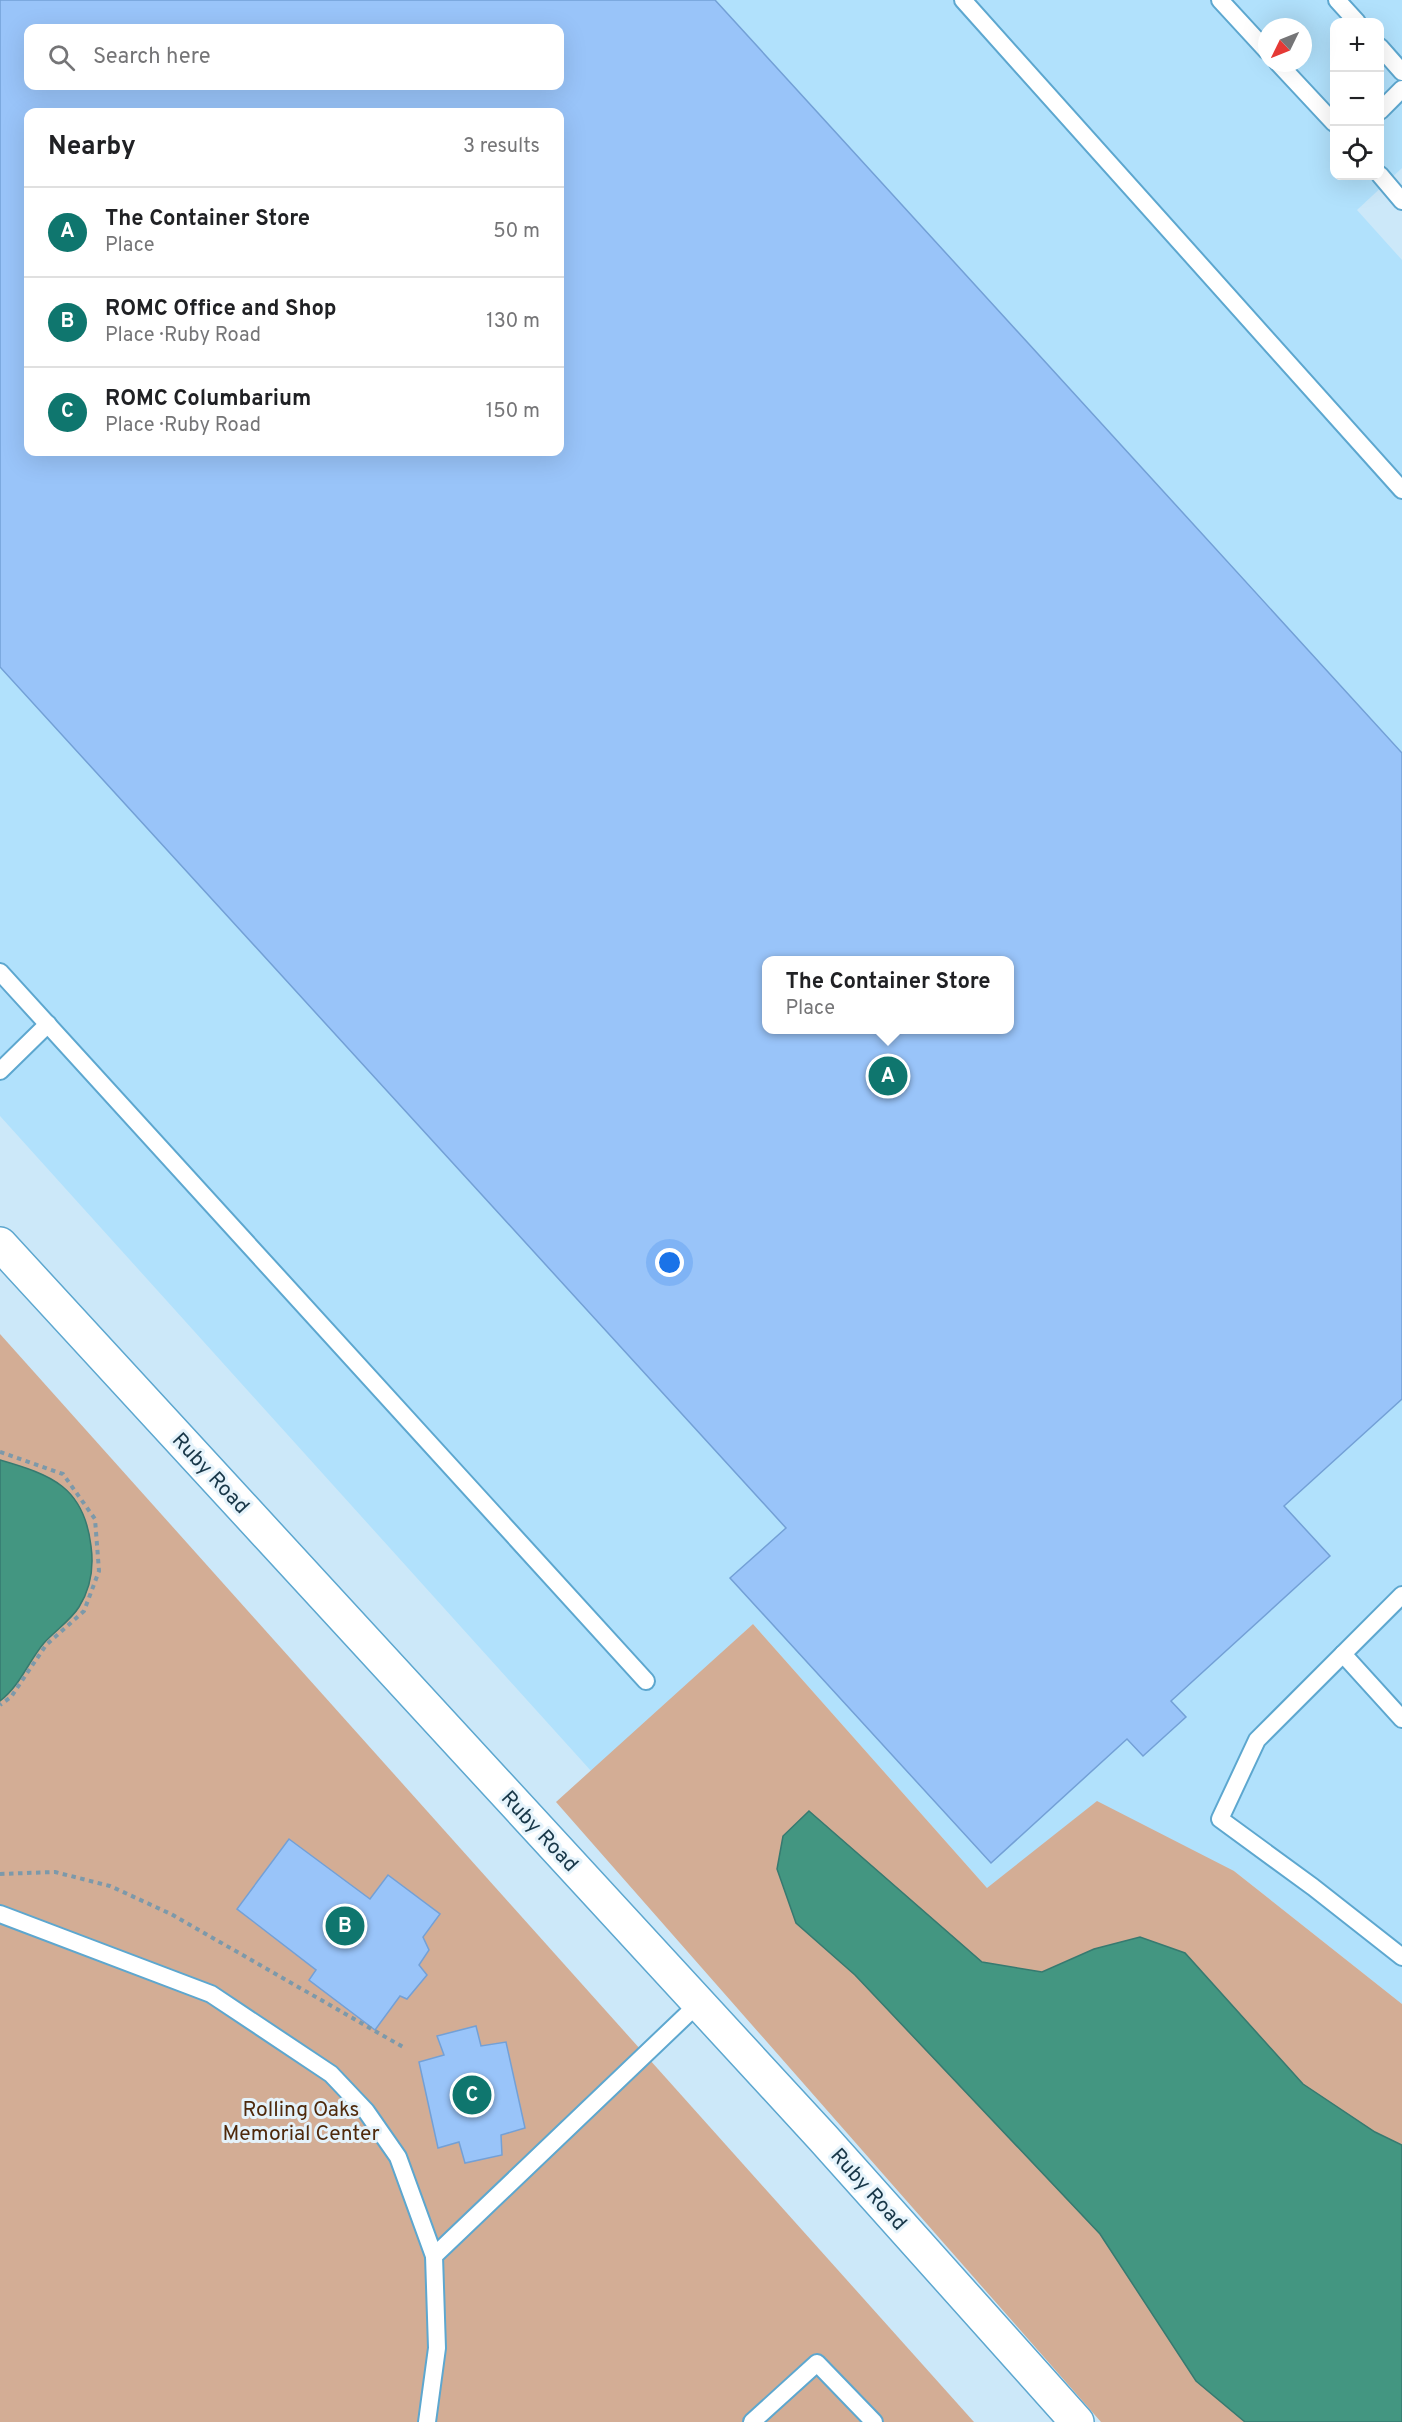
<!DOCTYPE html>
<html lang="en">
<head>
<meta charset="utf-8">
<style>
  body { margin:0; font-family:Overpass,sans-serif; background:#f6f6f6; color:#202124 }
  .controls { position:absolute; right:18px; top:18px; display:grid; overflow:hidden; border-radius:12px; box-shadow:0 6px 24px #0002 }
  .controls button { width:54px; height:54px; display:grid; place-items:center; padding:0; border:0; border-bottom:2px solid #e0e0e0; background:#fff; color:#202124; font:30px sans-serif }
  .compass { position:absolute; left:1258px; top:18px; width:54px; height:54px; border-radius:50%; background:#fff; box-shadow:0 6px 24px #0002; rotate:227deg }
  .you { position:absolute; left:670px; top:1263px; width:21px; height:21px; margin:-15px; border:4px solid #fff; border-radius:50%; background:#1a73e8; box-shadow:0 0 0 9px #1a73e833 }
  .badge { display:grid; place-items:center; width:39px; height:39px; border-radius:50%; background:#0f766e; color:#fff; font-size:20px; font-weight:700 }
  .pin { position:absolute; translate:-50% -50%; border:3px solid #fff; box-shadow:0 2px 6px #0006 }
  .popup { position:absolute; left:762px; top:956px; width:252px; height:78px; box-sizing:border-box; display:grid; place-content:center; border-radius:12px; background:#fff; filter:drop-shadow(0 2px 4px #0005); font-size:20px; white-space:nowrap; color:#757577 }
  .popup b { font-size:22px; color:#202124 }
  .popup::after { content:''; position:absolute; left:50%; top:100%; margin-left:-12px; border:12px solid transparent; border-top-color:#fff }
  .list { margin:0; padding:0; list-style:none }
  h2 { display:flex; justify-content:space-between; align-items:center; height:78px; margin:0; padding:0 24px; font-size:26px }
  h2 small { font-size:20px; font-weight:400; color:#757577 }
  .list li { display:grid; grid-template-columns:39px 1fr auto; gap:18px; align-items:center; box-sizing:border-box; height:90px; padding:0 24px; border-top:2px solid #e0e0e0 }
  .list b { display:block; font-size:22px; white-space:nowrap }
  .list p { margin:0; font-size:20px; white-space:nowrap; color:#757577 }
  .list em { font-size:20px; font-style:normal; color:#757577 }
  .icon { flex:none; width:33px; height:33px; fill:none; stroke:currentColor; stroke-width:2; stroke-linecap:round; stroke-linejoin:round }
  .map { position:relative; flex:none; width:1402px; height:2422px; overflow:hidden }
  .search { position:absolute; background:#fff; box-shadow:0 6px 24px #0002; left:24px; top:24px; width:540px; height:66px; display:flex; align-items:center; gap:15px; box-sizing:border-box; padding:0 21px; border-radius:12px; color:#757577; font-size:22px }
  .panel { position:absolute; background:#fff; box-shadow:0 6px 24px #0002; left:24px; top:108px; width:540px; height:348px; border-radius:12px }
  .map>svg:first-child { display:block }
  .built { fill:#b1e1fc; fill-rule:evenodd }
  .green { fill:#d3ad95 }
  .water { fill:#439681; stroke:#367a70; stroke-width:1.5 }
  .building { fill:#99c4f9; stroke:#73a0d6; stroke-width:1.5; fill-rule:evenodd }
  .lines { fill:none; stroke-linecap:round; stroke-linejoin:round }
  .lane-casing { stroke:#5da7cf; stroke-width:20 }
  .street-casing { stroke:#5da7cf; stroke-width:36 }
  .path { stroke:#7c99aa; stroke-width:4; stroke-dasharray:4.5 4.5; stroke-linecap:butt }
  .lane { stroke:#fff; stroke-width:16 }
  .street { stroke:#fff; stroke-width:33 }
  .labels { text-anchor:middle; stroke-width:6; stroke-linejoin:round; paint-order:stroke }
  .street-label { font-size:21px; fill:#183748; stroke:#e5f3fb }
  .park-label { font-size:21px; fill:#4f290b; stroke:#e5f3fb }
</style>
</head>
<body>
<div class="map">
<svg width="1402" height="2422" viewBox="0 0 1402 2422">
  <rect width="100%" height="100%" fill="#cce8f9"/>
  <path class="built" d="M0 0H1402V168L1357 210 1402 260V2004L1234 1871 987 1888 753 1624 592 1772 0 1116ZM1334 22H1380V176H1334ZM1267 27H1303V63H1267ZM28 28H560V86H28ZM28 112H560V452H28ZM766 960H1010V1030H766Z"/>
  <g class="green">
    <polygon points="0,1334 974,2422 0,2422"/>
    <polygon points="753,1624 987,1888 1097,1801 1234,1871 1402,2004 1402,2422 1101,2422 556,1802"/>
  </g>
  <g class="water">
    <path d="M0 1460C52 1475 84 1487 91 1546 94 1568 91 1588 79 1607 71 1620 55 1631 44 1643 28 1662 20 1686 0 1701Z"/>
    <polygon points="809,1811 982,1962 1042,1972 1094,1949 1140,1937 1185,1953 1303,2084 1375,2132 1402,2145 1402,2422 1245,2422 1196,2381 1100,2234 855,1975 796,1923 777,1869 783,1836"/>
  </g>
  <g class="building">
    <path d="M0 0H715L1402 753V1399L1284 1506 1330 1556 1171 1701 1186 1717 1143 1756 1127 1739 991 1863 730 1578 786 1528 0 667ZM28 28H560V86H28ZM28 112H560V452H28ZM766 960H1010V1030H766Z"/>
    <polygon points="289,1839 370,1899 388,1875 440,1914 423,1937 429,1950 419,1965 427,1975 407,1999 400,1996 375,2030 309,1980 316,1970 237,1909"/>
    <polygon points="476,2026 481,2046 506,2042 525,2128 501,2135 502,2155 465,2163 459,2142 438,2148 419,2062 444,2055 437,2036"/>
  </g>
  <g class="lines">
    <g class="lane-casing">
      <g id="lane">
        <polyline points="963,0 1402,490"/>
        <polyline points="1220,0 1267,51"/>
        <polyline points="1337,0 1357,22"/>
        <polyline points="1380,47 1402,72"/>
        <polyline points="1278,63 1334,123"/>
        <polyline points="1380,111 1402,89"/>
        <polyline points="1380,175 1402,201"/>
        <polyline points="0,972 646,1681"/>
        <polyline points="0,1071 48,1024"/>
        <polyline points="1402,1595 1257,1740 1220,1819 1313,1887 1402,1957"/>
        <polyline points="1343,1654 1402,1719"/>
        <polyline points="0,1914 211,1994 331,2074 366,2111 398,2157 434,2256"/>
        <polyline points="427,2422 437,2348 434,2256 699,2003"/>
        <polyline points="752,2422 817,2363 874,2422"/>
      </g>
    </g>
    <g class="street-casing">
      <polyline id="street" points="0,1244 823,2138 1077,2422"/>
    </g>
    <g class="path">
      <polyline points="0,1452 63,1474 95,1519 99,1571 84,1611 46,1645 11,1697 0,1705"/>
      <polyline points="0,1874 55,1872 110,1886 171,1914 403,2047"/>
    </g>
    <use href="#lane" class="lane"/>
    <use href="#street" class="street"/>
  </g>
  <g class="labels">
    <g class="street-label">
      <text transform="translate(211 1473) rotate(47)" y="7">Ruby Road</text>
      <text transform="translate(540 1831) rotate(47)" y="7">Ruby Road</text>
      <text transform="translate(869 2189) rotate(48)" y="7">Ruby Road</text>
    </g>
    <g class="park-label">
      <text x="301" y="2116">Rolling Oaks<tspan x="301" dy="24">Memorial Center</tspan></text>
    </g>
  </g>
</svg>
<div class="controls">
<button>+</button>
<button>−</button>
<button><svg class="icon" aria-label="locate" viewBox="0 0 24 24"><circle cx="12" cy="12" r="6"/><path d="M12 2v4M12 18v4M2 12h4M18 12h4"/></svg></button>
</div>
<svg class="compass" viewBox="-18 -18 36 36"><path d="M0-13l5 13h-10z" fill="#e53935"/><path d="M0 13l5-13h-10z" fill="#757577"/></svg>
<div class="you"></div>
<div class="pin badge" style="left:888px;top:1076px">A</div>
<div class="popup"><b>The Container Store</b>Place</div>
<div class="pin badge" style="left:345px;top:1926px">B</div>
<div class="pin badge" style="left:472px;top:2095px">C</div>
<div class="search"><svg class="icon" aria-label="search" viewBox="0 0 24 24"><circle cx="10" cy="10" r="6"/><path d="M15 15l6 6"/></svg>Search here</div>
<section class="panel">
<h2>Nearby<small>3 results</small></h2>
<ul class="list">
<li><span class="badge">A</span><div><b>The Container Store</b><p>Place</p></div><em>50 m</em></li>
<li><span class="badge">B</span><div><b>ROMC Office and Shop</b><p>Place · Ruby Road</p></div><em>130 m</em></li>
<li><span class="badge">C</span><div><b>ROMC Columbarium</b><p>Place · Ruby Road</p></div><em>150 m</em></li>
</ul>
</section>
</div>
</body>
</html>
